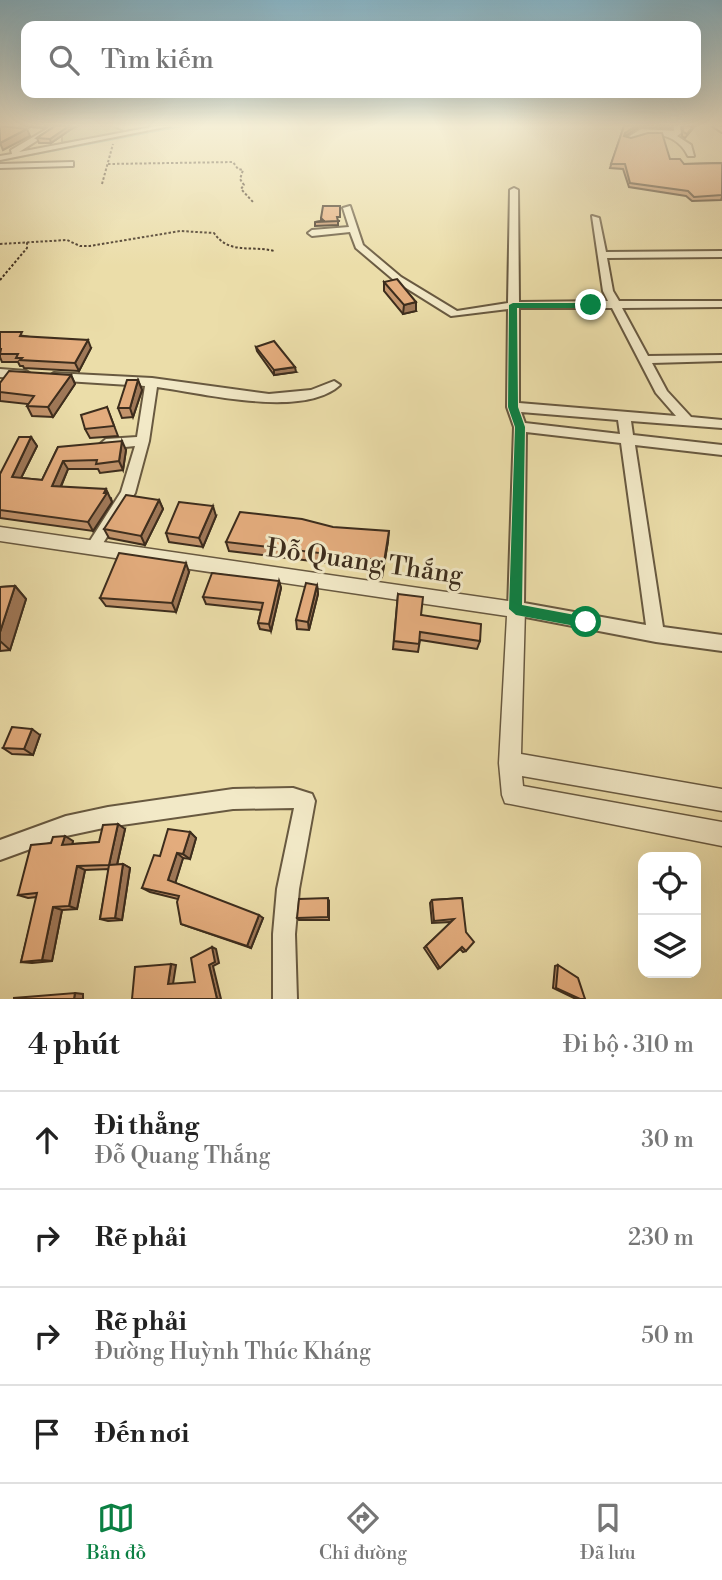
<!DOCTYPE html>
<html lang="vi">
<head>
<meta charset="utf-8">
<style>
  body { margin:0; font-family:"Libre Bodoni",serif; background:#f2f2f2; color:#222 }
  .controls { position:absolute; right:21px; bottom:21px; display:grid; overflow:hidden; border-radius:14px; box-shadow:0 7px 28px #0002 }
  .controls button { width:63px; height:63px; display:grid; place-items:center; padding:0; border:0; border-bottom:2px solid #e0e0e0; background:#fff; color:#222; font:35px sans-serif }
  .stop { position:absolute; width:21px; height:21px; margin:-16px; border:5px solid #0b8043; border-radius:50%; background:#fff }
  .stop.end { background:#0b8043; border-color:#fff; box-shadow:0 2px 7px #0008 }
  .list { margin:0; padding:0; list-style:none }
  h2 { display:flex; justify-content:space-between; align-items:center; height:91px; margin:0; padding:0 28px; font-size:30px }
  h2 small { font-size:23px; font-weight:400; color:#767676 }
  .list li { display:grid; grid-template-columns:46px 1fr auto; gap:21px; align-items:center; box-sizing:border-box; height:98px; padding:0 28px; border-top:2px solid #e0e0e0 }
  .list b { display:block; font-size:26px; white-space:nowrap }
  .list p { margin:0; font-size:23px; white-space:nowrap; color:#767676 }
  .list em { font-size:23px; font-style:normal; color:#767676 }
  .icon { flex:none; width:38px; height:38px; fill:none; stroke:currentColor; stroke-width:2; stroke-linecap:round; stroke-linejoin:round }
  .map { position:relative; flex:none; width:722px; height:999px; overflow:hidden }
  .search { position:absolute; background:#fff; box-shadow:0 7px 28px #0002; left:21px; right:21px; top:21px; height:77px; display:flex; align-items:center; gap:18px; box-sizing:border-box; padding:0 24px; border-radius:14px; color:#767676; font-size:26px }
  .sheet { height:483px; background:#fff }
  nav { display:flex; justify-content:space-around; align-items:center; box-sizing:border-box; height:98px; border-top:2px solid #e0e0e0; background:#fff; font-size:19px; color:#767676 }
  nav a { display:grid; justify-items:center; gap:4px }
  nav .on { color:#0b8043 }
  .map>svg:first-child { display:block }
  .green { fill:#bebf83; stroke:#7e7650; stroke-width:2 }
  .lines { fill:none; stroke-linecap:round; stroke-linejoin:round }
  .canal { fill:#99bda3; fill-rule:evenodd }
  .minor-casing { stroke:#685940; stroke-width:4 }
  .tertiary-casing { stroke:#685940; stroke-width:3 }
  .path { stroke:#3d2d1d; stroke-width:2; stroke-dasharray:2.5 2; stroke-linecap:butt }
  .minor { fill:#f2e9c7; fill-rule:evenodd }
  .tertiary { fill:#f2e9c7; fill-rule:evenodd }
  .wall { fill:#c3946c; stroke:#3d2d1d; stroke-width:2 }
  .shaded-wall { fill:#9f7858; stroke:#3d2d1d; stroke-width:2 }
  .building { fill:#e3ac7d; stroke:#3d2d1d; stroke-width:2 }
  .route { fill:#0b8043 }
  .labels { text-anchor:middle; stroke-width:6; stroke-linejoin:round; paint-order:stroke }
  .street-label { font-size:26px; fill:#3d2d1d; stroke:#f2e9c7 }
</style>
</head>
<body>
<div class="map">
<svg width="722" height="999" viewBox="0 0 722 999">
  <rect width="100%" height="100%" fill="#ebdda9"/>
  <filter id="stains"><feTurbulence type="fractalNoise" baseFrequency=".00286" numOctaves="4"/><feColorMatrix values="0 0 0 0 .2 0 0 0 0 .09 0 0 0 0 .02 0 0 0 .5 -.17"/></filter>
  <radialGradient id="worn" r=".72"><stop offset=".6" stop-color="#630" stop-opacity="0"/><stop offset="1" stop-color="#630" stop-opacity=".3"/></radialGradient>
  <path class="green" d="M74 126H112L126 132 62 143V137L45 135C59 127 65 132 77 127Z"/>
  <g class="lines">
    <polygon class="canal" points="175,126 188,126 0,162 0,158"/>
    <g class="minor-casing">
      <g id="minor">
        <polygon points="52,126 60,126 19,152 157,126 170,126 0,160 0,156 12,154 11,150"/>
        <path d="M674 126H680L681 133 677 136 691 145 694 156H688C678 134 650 128 630 140L625 139 641 129 674 131Z"/>
        <polygon points="713,126 722,127 722,132"/>
        <polygon points="73,162 73,166 70,166 0,168 0,164"/>
        <path d="M514 188 518 190 519 302 608 301 603 291 592 216 599 218 606 252 722 251V257L607 258 613 291 619 301H722V307L622 308 648 356 722 355V361L652 363 667 391 691 417 722 420V428L631 421 633 435 722 445V455L635 445 663 627 722 635V651L656 642 510 614 508 609 514 427 507 407 508 309 451 316 395 281 356 248 350 232 312 236 308 233 312 230 349 227 343 208 350 206 363 245 401 277 457 311 508 303 510 190ZM519 308H612L656 393 676 416 519 403ZM521 412 618 420 620 434 525 423ZM526 432 621 443 646 625 524 603Z"/>
        <polygon points="0,369 26,371 32,375 26,379 0,377"/>
        <path d="M54 373 152 378 269 394 311 390 334 381 340 385C303 419 203 393 157 387L149 441 135 493 98 551 93 553 88 551 86 547 121 492 135 446 106 449 100 444 106 439 137 437 145 386 50 380 48 377Z"/>
        <polygon points="293,788 312,794 315,801 299,889 295,934 297,999 273,999 273,934 277,889 294,808 233,809 108,827 66,836 0,860 0,840 66,816 108,807 233,789"/>
      </g>
    </g>
    <g class="tertiary-casing">
      <polygon id="tertiary" points="0,527 522,603 525,609 521,754 722,789 722,811 522,776 523,786 722,822 722,846 505,803 502,795 499,763 507,616 0,541"/>
    </g>
    <g class="path">
      <polyline points="108,164 233,162 238,169 243,170 240,179 244,185 241,189 253,202"/>
      <polyline points="102,184 113,144"/>
      <path d="M0 244 67 240 80 246H90L180 231 214 233C229 255 251 245 274 251"/>
      <polyline points="0,280 27,248 27,241"/>
    </g>
    <use href="#minor" class="minor"/>
    <use href="#tertiary" class="tertiary"/>
  </g>
  <g class="wall">
    <polygon points="18,126 48,126 43,128"/>
    <polygon points="55,126 74,127 51,143 39,143 37,138"/>
    <polygon points="624,126 673,126 671,128 640,127 624,136 670,159 684,164 722,163 722,197 721,200 692,201 686,196 629,187 623,169 610,168"/>
    <polygon points="682,126 695,126 685,138 682,136"/>
    <polygon points="321,218 340,221 338,221 338,225 315,226 315,222 321,221"/>
    <polygon points="384,282 416,311 403,314 384,291"/>
    <polygon points="0,332 24,336 91,348 79,371 24,368 23,366 20,366 18,362 2,362 0,357"/>
    <polygon points="256,347 296,372 274,375 257,351"/>
    <polygon points="71,375 75,384 53,417 32,416 27,406 28,404 0,401 0,383"/>
    <polygon points="138,380 142,390 133,417 122,418 118,408"/>
    <polygon points="107,407 118,436 90,438 85,429"/>
    <polygon points="31,437 37,446 21,478 42,480 58,447 126,450 123,470 100,473 98,469 68,469 61,487 111,498 112,502 93,531 0,518 0,474"/>
    <polygon points="159,500 163,509 145,545 109,538 104,529"/>
    <polygon points="216,516 203,547 169,542 166,533"/>
    <polygon points="388,541 382,577 369,575 369,568 229,551 226,542"/>
    <polygon points="189,572 176,612 106,606 100,598"/>
    <polygon points="279,581 281,588 271,631 260,629 258,623 261,610 206,604 203,597"/>
    <polygon points="317,585 318,594 309,630 297,629 296,620"/>
    <polygon points="15,586 26,599 10,650 0,651 0,587"/>
    <polygon points="398,594 421,615 480,641 477,649 420,640 418,652 393,649"/>
    <polygon points="40,735 33,755 12,754 3,748"/>
    <polygon points="125,829 117,865 123,864 130,868 122,920 108,921 100,919 109,869 85,870 77,909 62,910 52,961 32,963 21,962 37,897 28,898 18,895 73,841 72,844 99,842"/>
    <polygon points="190,832 196,838 190,859 183,858 175,883 263,918 251,948 181,924 178,899 150,892 142,888"/>
    <polygon points="462,898 466,951 463,952 460,949 438,969 424,948 452,922 432,923 430,903 432,900"/>
    <polygon points="329,901 329,920 299,920 297,918"/>
    <polygon points="558,965 585,999 576,999 553,988 555,966"/>
  </g>
  <g class="shaded-wall">
    <polygon points="69,126 74,127 51,143 50,139"/>
    <polygon points="636,126 640,126 624,137 625,133"/>
    <polygon points="27,129 30,136 3,150 0,143"/>
    <polygon points="416,302 416,311 403,314 404,305"/>
    <polygon points="88,340 91,348 79,371 75,363"/>
    <polygon points="295,367 296,372 274,375 274,370"/>
    <polygon points="71,375 75,384 53,417 48,407"/>
    <polygon points="138,380 142,390 133,417 130,408"/>
    <polygon points="31,437 37,446 17,486 12,477"/>
    <polygon points="122,441 126,450 123,470 119,461"/>
    <polygon points="63,461 68,469 57,495 52,486"/>
    <polygon points="106,489 112,502 93,531 88,522"/>
    <polygon points="159,500 163,509 145,545 141,536"/>
    <polygon points="213,506 216,516 203,547 199,538"/>
    <polygon points="389,531 388,541 382,577 383,568"/>
    <polygon points="186,563 189,572 176,612 172,603"/>
    <polygon points="279,581 281,588 271,631 269,624"/>
    <polygon points="317,585 318,594 309,630 308,622"/>
    <polygon points="15,586 26,599 10,650 0,641 0,632"/>
    <polygon points="32,729 40,735 33,755 24,749"/>
    <polygon points="118,824 125,829 116,869 109,865"/>
    <polygon points="190,832 196,838 190,859 183,854"/>
    <polygon points="65,836 73,841 71,849 62,845"/>
    <polygon points="177,853 183,858 175,884 168,880"/>
    <polygon points="123,864 130,868 122,920 115,918"/>
    <polygon points="77,866 85,870 77,909 69,906"/>
    <polygon points="53,907 62,910 52,961 42,960"/>
    <polygon points="259,915 263,918 251,948 247,946"/>
    <polygon points="212,947 216,949 219,963 213,966 221,999 217,999 209,965"/>
    <polygon points="171,964 176,965 173,984 168,984"/>
    <polygon points="75,993 83,994 83,999 74,999"/>
  </g>
  <g class="building">
    <polygon points="0,126 27,129 0,143"/>
    <polygon points="55,126 69,126 50,139 37,138"/>
    <polygon points="624,126 636,126 625,133 624,136 631,138 648,133 662,133 670,159 680,159 684,164 722,163 722,195 694,197 688,191 630,183 625,164 611,164"/>
    <polygon points="683,126 693,126 687,134 683,132"/>
    <polygon points="323,206 340,206 340,217 337,217 338,221 315,222 324,221 321,218"/>
    <polygon points="397,279 416,302 404,305 384,282"/>
    <polygon points="0,332 22,332 20,336 88,340 75,363 20,360 22,358 16,358 18,354 0,354 1,349 0,349"/>
    <polygon points="274,341 295,367 274,370 256,347"/>
    <polygon points="9,371 71,375 48,407 27,406 34,396 0,392 0,383"/>
    <polygon points="127,380 138,380 130,408 118,408"/>
    <polygon points="107,407 114,426 85,429 81,415"/>
    <polygon points="19,437 31,437 12,477 42,480 58,447 122,441 119,461 96,464 97,460 63,461 52,486 106,489 104,493 107,493 88,522 0,510 0,474"/>
    <polygon points="126,495 159,500 141,536 104,529"/>
    <polygon points="179,502 213,506 199,538 166,533"/>
    <polygon points="240,512 302,519 333,527 389,531 383,568 370,566 371,559 226,542"/>
    <polygon points="119,553 186,563 172,603 100,598"/>
    <polygon points="212,573 279,581 269,624 258,623 263,603 203,597"/>
    <polygon points="306,583 317,585 308,622 296,620"/>
    <polygon points="15,586 0,632 0,587"/>
    <polygon points="398,594 423,597 421,615 481,624 480,641 420,632 419,644 394,641"/>
    <polygon points="12,727 32,729 24,749 3,748"/>
    <polygon points="118,824 109,865 77,866 69,906 53,907 42,960 21,962 37,893 18,895 31,845 51,843 53,837 65,836 62,845 99,842 103,825"/>
    <polygon points="168,829 190,832 183,854 177,853 168,880 259,915 247,946 181,924 177,902 179,896 142,888 154,855 160,856"/>
    <polygon points="123,864 115,918 100,919 109,865"/>
    <polygon points="328,898 328,917 297,918 299,899"/>
    <polygon points="462,898 466,932 474,942 466,951 462,947 440,968 426,946 454,919 434,921 432,900"/>
    <polygon points="212,947 215,962 209,965 217,999 132,999 135,967 171,964 168,984 195,982 191,958"/>
    <polygon points="558,965 578,978 585,999 580,999 556,988"/>
    <polygon points="75,993 74,999 14,999 14,998"/>
  </g>
  <linearGradient id="sky" x2="0" y2="1"><stop stop-color="#88b8cc"/><stop offset="0.47" stop-color="#f6f0d8"/><stop offset="1" stop-color="#f6f0d8" stop-opacity="0"/></linearGradient>
  <rect width="722" height="266" fill="url(#sky)"/>
  <polygon class="route" points="513,303 591,303 595,305 591,308 517,308 518,407 525,427 522,605 591,618 591,626 586,628 516,615 509,609 515,427 508,407 509,305"/>
  <g class="labels">
    <g class="street-label">
      <text transform="translate(365 561) rotate(8)" y="9">Đỗ Quang Thắng</text>
    </g>
  </g>
  <rect width="100%" height="100%" filter="url(#stains)"/>
  <rect width="100%" height="100%" fill="url(#worn)"/>
</svg>
<div class="controls">
<button><svg class="icon" aria-label="locate" viewBox="0 0 24 24"><circle cx="12" cy="12" r="6"/><path d="M12 2v4M12 18v4M2 12h4M18 12h4"/></svg></button>
<button><svg class="icon" aria-label="layers" viewBox="0 0 24 24"><path d="M12 4l9 5-9 5-9-5zM3 14l9 5 9-5"/></svg></button>
</div>
<div class="stop" style="left:586px;top:622px"></div>
<div class="stop end" style="left:591px;top:305px"></div>
<div class="search"><svg class="icon" aria-label="search" viewBox="0 0 24 24"><circle cx="10" cy="10" r="6"/><path d="M15 15l6 6"/></svg>Tìm kiếm</div>
</div>
<section class="sheet">
<h2>4 phút<small>Đi bộ · 310 m</small></h2>
<ul class="list">
<li><svg class="icon" aria-label="ahead" viewBox="0 0 24 24"><path d="M12 20V5M6 11l6-6 6 6"/></svg><div><b>Đi thẳng</b><p>Đỗ Quang Thắng</p></div><em>30 m</em></li>
<li><svg class="icon" aria-label="right" viewBox="0 0 24 24"><path d="M7 20v-9h11M14 6l5 5-5 5"/></svg><div><b>Rẽ phải</b></div><em>230 m</em></li>
<li><svg class="icon" aria-label="right" viewBox="0 0 24 24"><path d="M7 20v-9h11M14 6l5 5-5 5"/></svg><div><b>Rẽ phải</b><p>Đường Huỳnh Thúc Kháng</p></div><em>50 m</em></li>
<li><svg class="icon" aria-label="arrive" viewBox="0 0 24 24"><path d="M6 21V4h12l-3 4 3 4H6"/></svg><div><b>Đến nơi</b></div></li>
</ul>
</section>
<nav>
<a class="on"><svg class="icon" aria-label="map" viewBox="0 0 24 24"><path d="M3 6l6-2 6 2 6-2v14l-6 2-6-2-6 2zM9 4v14M15 6v14"/></svg>Bản đồ</a>
<a><svg class="icon" aria-label="directions" viewBox="0 0 24 24"><path d="M12 3l9 9-9 9-9-9zM9 14v-3h6M13 9l2 2-2 2"/></svg>Chỉ đường</a>
<a><svg class="icon" aria-label="saved" viewBox="0 0 24 24"><path d="M7 4h10v16l-5-4-5 4z"/></svg>Đã lưu</a>
</nav>
</body>
</html>
